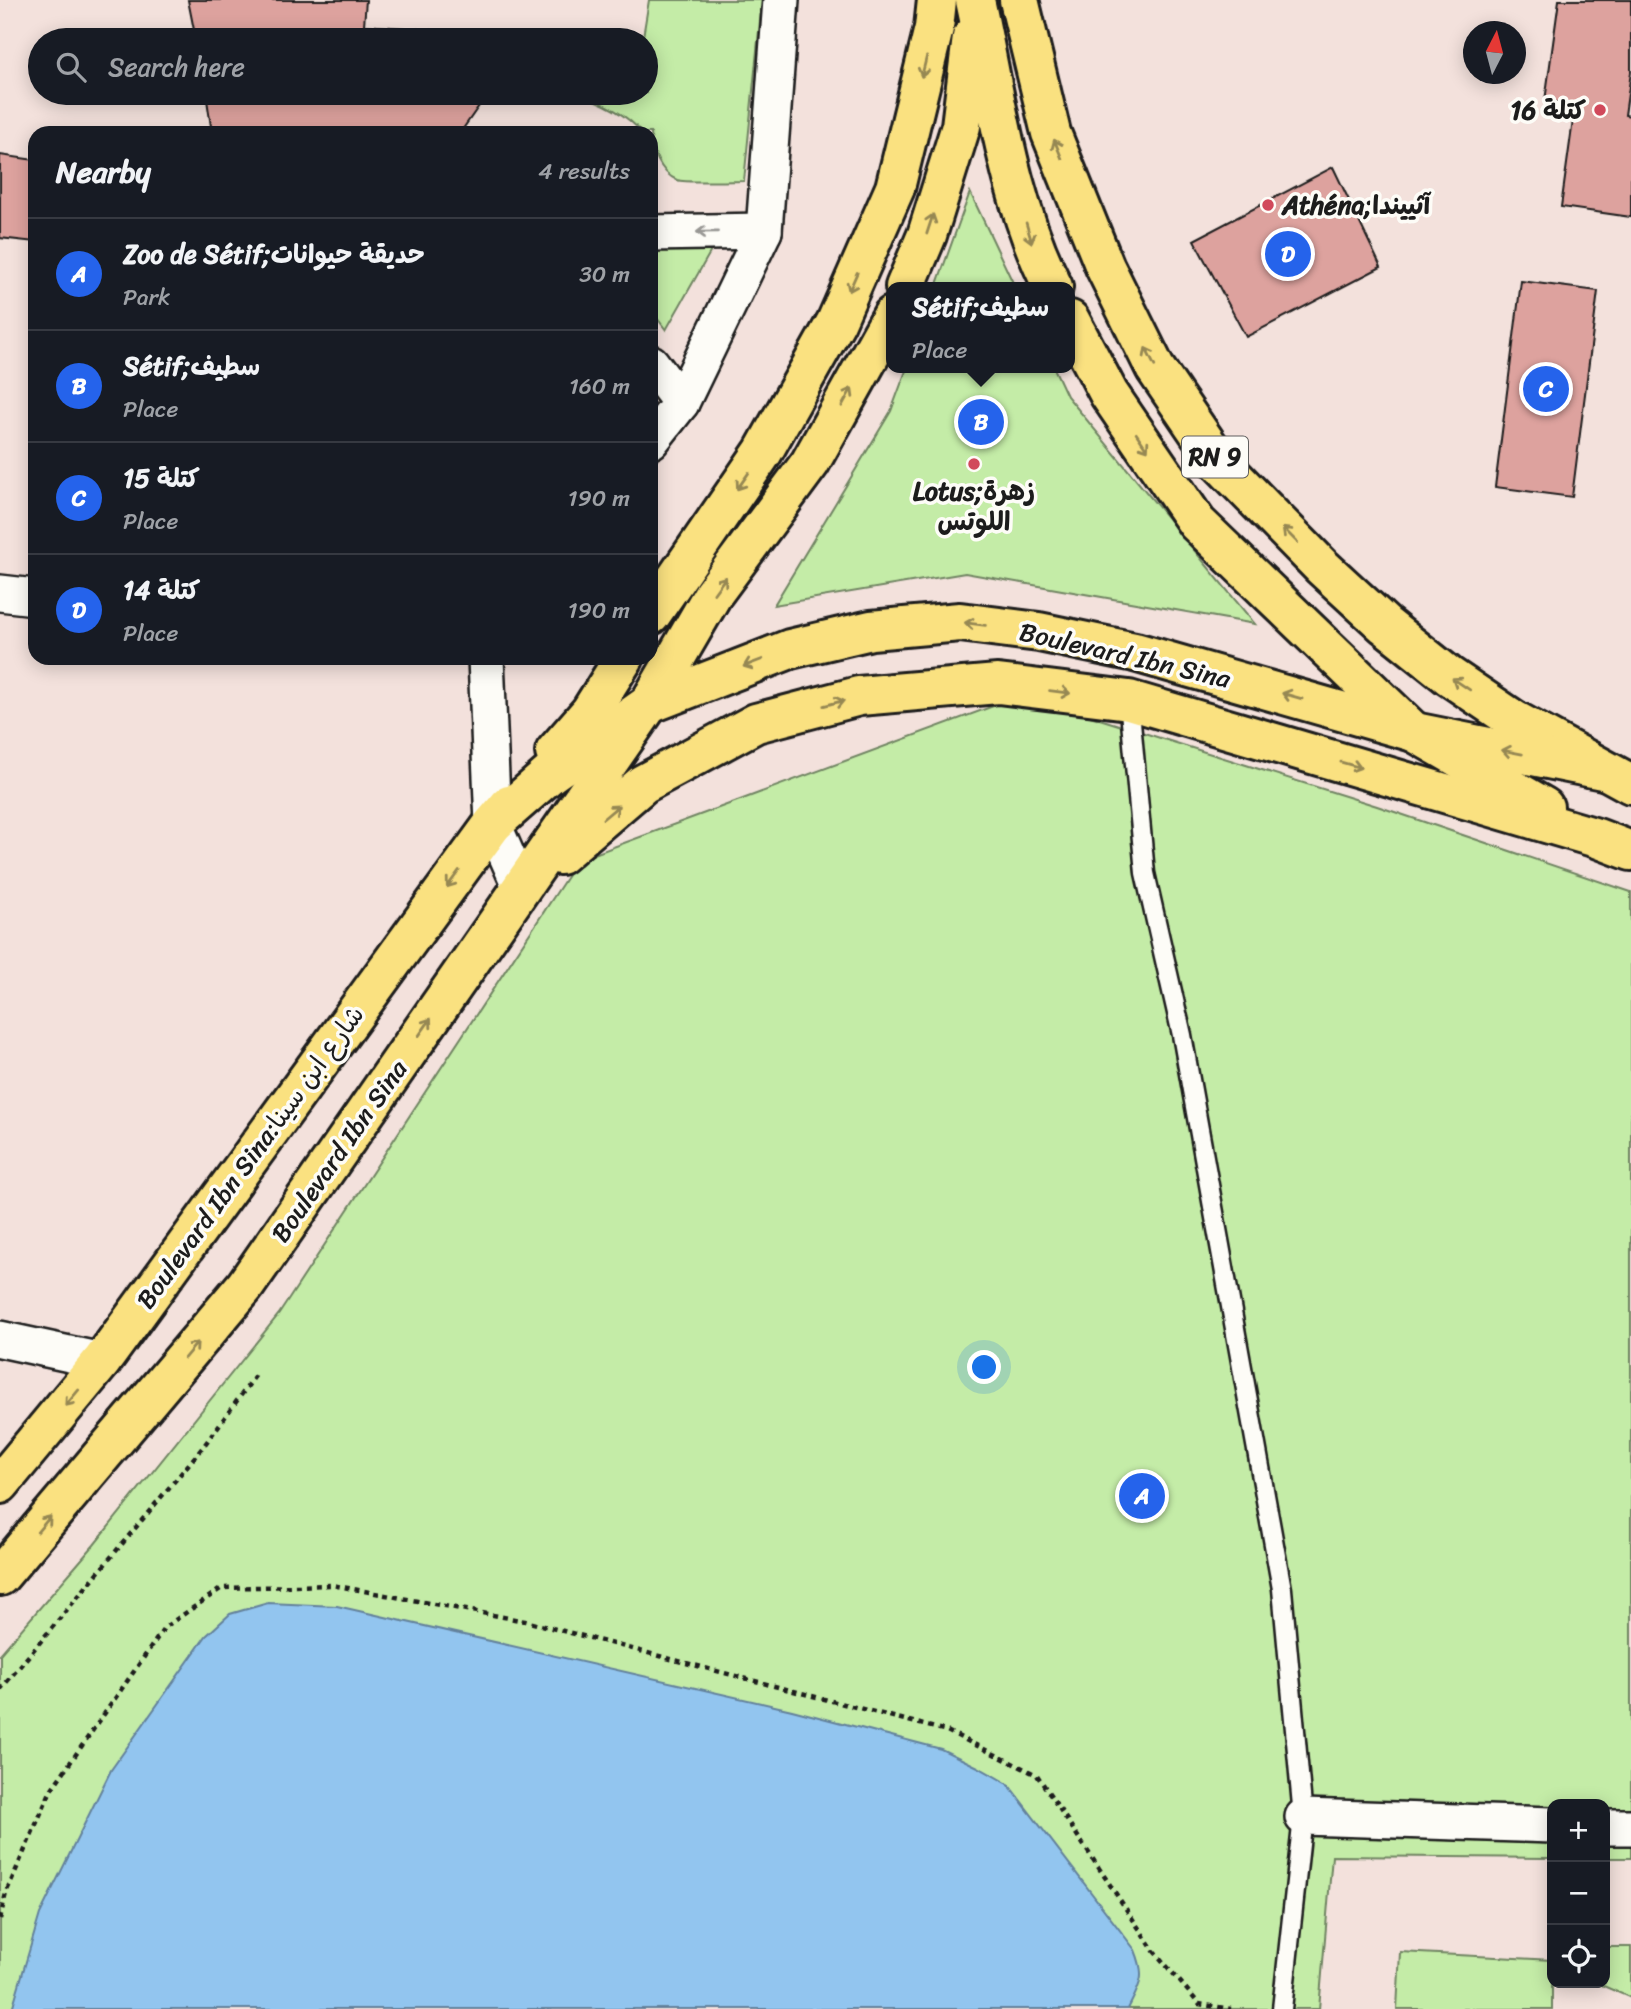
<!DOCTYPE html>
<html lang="en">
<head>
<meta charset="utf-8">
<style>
  body { margin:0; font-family:Sriracha,"Playpen Sans Arabic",sans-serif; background:#242831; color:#f1f3f6 }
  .controls { position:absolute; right:21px; bottom:21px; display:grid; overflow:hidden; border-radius:14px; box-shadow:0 4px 18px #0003 }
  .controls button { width:63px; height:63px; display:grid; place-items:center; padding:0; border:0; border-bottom:2px solid #363941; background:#171b24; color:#f1f3f6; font:35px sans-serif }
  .compass { position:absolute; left:1463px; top:21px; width:63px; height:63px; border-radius:50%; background:#171b24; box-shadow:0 4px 18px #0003; rotate:6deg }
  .you { position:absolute; left:985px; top:1368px; width:24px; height:24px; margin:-18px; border:5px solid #fff; border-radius:50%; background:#1a73e8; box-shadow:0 0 0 10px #1a73e833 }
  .badge { display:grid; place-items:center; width:46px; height:46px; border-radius:50%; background:#2563eb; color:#fff; font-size:23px; font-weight:700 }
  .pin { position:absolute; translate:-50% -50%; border:4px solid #fff; box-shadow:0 2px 7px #0006 }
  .popup { position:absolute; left:886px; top:282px; width:189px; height:91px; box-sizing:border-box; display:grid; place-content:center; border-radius:14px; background:#171b24; filter:drop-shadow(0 2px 5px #0005); font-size:23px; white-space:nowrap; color:#9ea1a6 }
  .popup b { font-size:26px; color:#f1f3f6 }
  .popup::after { content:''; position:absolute; left:50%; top:100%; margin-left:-14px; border:14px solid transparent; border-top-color:#171b24 }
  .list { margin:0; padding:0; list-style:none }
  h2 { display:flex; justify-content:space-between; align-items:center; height:91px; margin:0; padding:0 28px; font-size:30px }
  h2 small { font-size:23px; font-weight:400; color:#9ea1a6 }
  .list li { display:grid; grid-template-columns:46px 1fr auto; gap:21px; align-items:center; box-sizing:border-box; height:112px; padding:0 28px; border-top:2px solid #363941 }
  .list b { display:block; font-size:26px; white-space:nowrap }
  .list p { margin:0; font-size:23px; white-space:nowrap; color:#9ea1a6 }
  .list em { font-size:23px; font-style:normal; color:#9ea1a6 }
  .icon { flex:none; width:38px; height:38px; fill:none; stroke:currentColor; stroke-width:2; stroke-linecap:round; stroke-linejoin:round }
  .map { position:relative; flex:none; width:1631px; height:2009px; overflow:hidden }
  .search { position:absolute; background:#171b24; box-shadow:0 4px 18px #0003; left:28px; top:28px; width:630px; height:77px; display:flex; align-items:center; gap:18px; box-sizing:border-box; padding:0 24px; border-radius:38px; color:#9ea1a6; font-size:26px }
  .panel { position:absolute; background:#171b24; box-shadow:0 4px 18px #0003; left:28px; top:126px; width:630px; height:539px; border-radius:21px }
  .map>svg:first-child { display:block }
  .green { fill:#c4eca7; stroke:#708462; stroke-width:2 }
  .water { fill:#92c5ef; stroke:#63819b; stroke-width:2 }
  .building { fill:#dda29e; stroke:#1c1c1c; stroke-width:2 }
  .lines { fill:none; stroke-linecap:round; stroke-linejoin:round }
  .service-casing { stroke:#1c1c1c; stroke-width:23 }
  .minor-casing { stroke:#1c1c1c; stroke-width:40 }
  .primary-casing { stroke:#1c1c1c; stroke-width:44 }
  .path { stroke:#1c1c1c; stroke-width:4.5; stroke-dasharray:5 5; stroke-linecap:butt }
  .service { stroke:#fdfcf7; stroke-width:18 }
  .minor { stroke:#fdfcf7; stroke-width:35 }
  .primary { stroke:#fae180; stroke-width:38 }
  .oneway { stroke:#968853 }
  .oneway2 { stroke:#989794 }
  .poi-dot { fill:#d1495b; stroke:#fdfcf7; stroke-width:2.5 }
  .labels { text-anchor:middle; stroke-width:7; stroke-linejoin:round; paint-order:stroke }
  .shield { fill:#fdfcf7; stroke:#605f5e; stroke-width:2 }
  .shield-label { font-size:24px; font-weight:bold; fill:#1c1c1c }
  .poi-label { font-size:26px; font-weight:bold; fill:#1c1c1c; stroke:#fdfcf7; text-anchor:end }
  .street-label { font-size:26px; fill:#1c1c1c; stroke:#fdfcf7 }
</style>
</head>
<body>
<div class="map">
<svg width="1631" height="2009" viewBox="0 0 1631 2009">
  <rect width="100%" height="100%" fill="#f3e1dc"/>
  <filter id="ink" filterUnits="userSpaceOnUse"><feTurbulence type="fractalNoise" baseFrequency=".0143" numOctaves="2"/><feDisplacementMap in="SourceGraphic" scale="14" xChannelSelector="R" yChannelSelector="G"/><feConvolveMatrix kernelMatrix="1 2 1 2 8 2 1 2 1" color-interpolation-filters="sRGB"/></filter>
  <g filter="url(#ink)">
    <g class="green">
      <path d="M649 0H762L744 181C732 181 685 183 677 180 660 173 651 149 651 133H642C626 113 597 100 573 93H646V40H556L559 32 643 37Z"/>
      <polygon points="970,192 1015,287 936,287"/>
      <polygon points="716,242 666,330 651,310 651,248"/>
      <polygon points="907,368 1054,368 1067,396 1255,624 965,573 774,605 891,411"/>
      <polygon points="1023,695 1377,806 1631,892 1631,1858 1605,1858 1605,1804 1552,1804 1552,1858 1332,1856 1319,2009 0,2009 0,1654 94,1545 279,1314 578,860"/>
      <polygon points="1608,1947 1631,1947 1631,1998 1601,1985 1605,1983"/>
      <polygon points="1400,1952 1552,1960 1552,2009 1397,2009"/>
    </g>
    <path class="water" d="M268 1603 337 1606 792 1710 941 1749 978 1767 1008 1784 1135 1950C1146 1977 1141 1983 1128 2009H12L40 1914 111 1770 206 1636 230 1614Z"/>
    <g class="building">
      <polygon points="188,0 366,0 364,25 527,37 524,40 196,40"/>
      <polygon points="1559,0 1631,0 1631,72 1625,115 1631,116 1631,217 1561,207 1575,106 1545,101"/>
      <polygon points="206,93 488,93 460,133 212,133"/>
      <polygon points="0,155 35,160 35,242 0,238"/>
      <polygon points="1333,167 1381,267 1246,337 1194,240"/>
      <polygon points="1521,281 1598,291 1572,497 1495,487"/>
    </g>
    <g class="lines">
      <g class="service-casing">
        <polyline id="service" points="1129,700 1145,873 1182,1035 1282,1589 1303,1817 1282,2009"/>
      </g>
      <g class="minor-casing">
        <g id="minor">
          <polyline points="651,233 764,231"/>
          <polyline points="651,363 681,403"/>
          <polyline points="651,441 681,403 764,231 781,0"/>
          <polyline points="0,593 35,597"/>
          <polyline points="486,658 493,824 521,888"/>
          <polyline points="0,1339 102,1361"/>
          <polyline points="1303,1817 1552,1825"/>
          <polyline points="1605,1827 1631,1827"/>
        </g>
      </g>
      <g class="primary-casing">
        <g id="primary">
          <path d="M975 0C996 96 1008 199 1053 287"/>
          <polyline points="1019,0 1051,133 1105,267 1155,368 1219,462 1322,567 1385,625 1449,676 1514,720 1631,784"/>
          <polyline points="905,287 927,235 961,126 972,37"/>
          <polyline points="1070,320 1109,394 1197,523 1414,732 1544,807"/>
          <polyline points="651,615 763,452 836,322 895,188 934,28 937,0"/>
          <polyline points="555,752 590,712 624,658"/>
          <polyline points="493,824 550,774 649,704 790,649 871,630 960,622 1039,632 1135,652 1414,732 1603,770"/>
          <polyline points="560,855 643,784 756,723 859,696 998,684 1129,700 1597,838 1631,851"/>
          <polyline points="0,1484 102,1361 493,824 509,805"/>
          <polyline points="0,1576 245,1286 649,704 713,594 810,463 892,316"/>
        </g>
      </g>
      <g class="path">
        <polyline points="0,1690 203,1447 258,1372"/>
        <polyline points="0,1919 6,1893 51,1790 165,1627 222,1588 332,1585 525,1621 947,1731 1037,1775 1154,1951 1199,2004 1231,2009"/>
      </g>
      <use href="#service" class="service"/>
      <use href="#minor" class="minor"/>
      <use href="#primary" class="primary"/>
    </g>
    <defs><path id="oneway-shaft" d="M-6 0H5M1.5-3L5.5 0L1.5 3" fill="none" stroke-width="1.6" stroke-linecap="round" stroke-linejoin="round" transform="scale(1.75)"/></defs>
    <g class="oneway">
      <use href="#oneway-shaft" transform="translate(924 67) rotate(104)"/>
      <use href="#oneway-shaft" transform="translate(1058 149) rotate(-112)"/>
      <use href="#oneway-shaft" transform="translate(930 224) rotate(-72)"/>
      <use href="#oneway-shaft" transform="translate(1029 233) rotate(74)"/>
      <use href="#oneway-shaft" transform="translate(853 282) rotate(114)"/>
      <use href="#oneway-shaft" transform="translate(1150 357) rotate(-117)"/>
      <use href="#oneway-shaft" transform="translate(847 397) rotate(-61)"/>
      <use href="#oneway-shaft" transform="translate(1142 442) rotate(56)"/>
      <use href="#oneway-shaft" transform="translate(743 481) rotate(125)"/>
      <use href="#oneway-shaft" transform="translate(1290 535) rotate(-135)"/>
      <use href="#oneway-shaft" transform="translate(720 585) rotate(-54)"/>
      <use href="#oneway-shaft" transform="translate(975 624) rotate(-173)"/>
      <use href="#oneway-shaft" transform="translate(753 663) rotate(159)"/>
      <use href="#oneway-shaft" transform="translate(1461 684) rotate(-146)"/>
      <use href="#oneway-shaft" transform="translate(1060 692) rotate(7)"/>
      <use href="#oneway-shaft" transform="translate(1292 696) rotate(-164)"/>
      <use href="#oneway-shaft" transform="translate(834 703) rotate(-14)"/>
      <use href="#oneway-shaft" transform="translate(1512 752) rotate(-169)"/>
      <use href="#oneway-shaft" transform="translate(1351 765) rotate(16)"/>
      <use href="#oneway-shaft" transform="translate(611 812) rotate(-40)"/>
      <use href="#oneway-shaft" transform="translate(453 879) rotate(126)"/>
      <use href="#oneway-shaft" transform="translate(425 1027) rotate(-55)"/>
      <use href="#oneway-shaft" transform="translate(191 1350) rotate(-50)"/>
      <use href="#oneway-shaft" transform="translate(72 1398) rotate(130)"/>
      <use href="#oneway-shaft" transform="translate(44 1524) rotate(-50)"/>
    </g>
    <use class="oneway2" href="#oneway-shaft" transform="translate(707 232) rotate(179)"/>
  </g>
  <g class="poi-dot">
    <circle cx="1600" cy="110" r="7"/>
    <circle cx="1268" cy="205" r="7"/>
    <circle cx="974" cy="464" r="7"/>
  </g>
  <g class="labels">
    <rect class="shield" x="1182" y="436.5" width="66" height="41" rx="5"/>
    <g class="shield-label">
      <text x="1215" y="465">RN 9</text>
    </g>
    <g class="poi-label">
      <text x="1586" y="119">كتلة 16</text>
      <text x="1282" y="214" text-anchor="start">Athéna;آثييندا</text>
      <text x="974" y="500" text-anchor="middle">Lotus;زهرة<tspan x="974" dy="30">اللوتس</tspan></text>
    </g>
    <g class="street-label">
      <text transform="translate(1125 655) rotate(13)" y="9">Boulevard Ibn Sina</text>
      <text transform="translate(339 1151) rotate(-55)" y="9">Boulevard Ibn Sina</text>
      <text transform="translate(250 1157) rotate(-54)" y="9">Boulevard Ibn Sina:شارع ابن سينا</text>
    </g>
  </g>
</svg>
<div class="controls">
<button>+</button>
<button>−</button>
<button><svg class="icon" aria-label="locate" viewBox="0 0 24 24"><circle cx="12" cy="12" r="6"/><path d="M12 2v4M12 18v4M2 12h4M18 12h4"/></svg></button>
</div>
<svg class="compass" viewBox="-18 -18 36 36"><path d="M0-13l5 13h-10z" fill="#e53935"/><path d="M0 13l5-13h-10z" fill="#9ea1a6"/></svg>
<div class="you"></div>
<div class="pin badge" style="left:1142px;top:1496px">A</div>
<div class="pin badge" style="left:981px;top:422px">B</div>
<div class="popup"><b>Sétif;سطيف</b>Place</div>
<div class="pin badge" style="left:1546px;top:389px">C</div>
<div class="pin badge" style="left:1288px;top:254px">D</div>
<div class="search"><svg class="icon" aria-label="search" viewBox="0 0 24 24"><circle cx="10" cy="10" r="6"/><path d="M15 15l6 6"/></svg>Search here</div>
<section class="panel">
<h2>Nearby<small>4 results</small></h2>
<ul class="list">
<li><span class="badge">A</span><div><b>Zoo de Sétif;حديقة حيوانات</b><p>Park</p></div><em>30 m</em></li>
<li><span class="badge">B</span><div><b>Sétif;سطيف</b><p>Place</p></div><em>160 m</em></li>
<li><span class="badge">C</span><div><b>كتلة 15</b><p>Place</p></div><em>190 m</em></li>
<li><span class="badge">D</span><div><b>كتلة 14</b><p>Place</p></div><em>190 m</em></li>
</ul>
</section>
</div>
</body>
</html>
